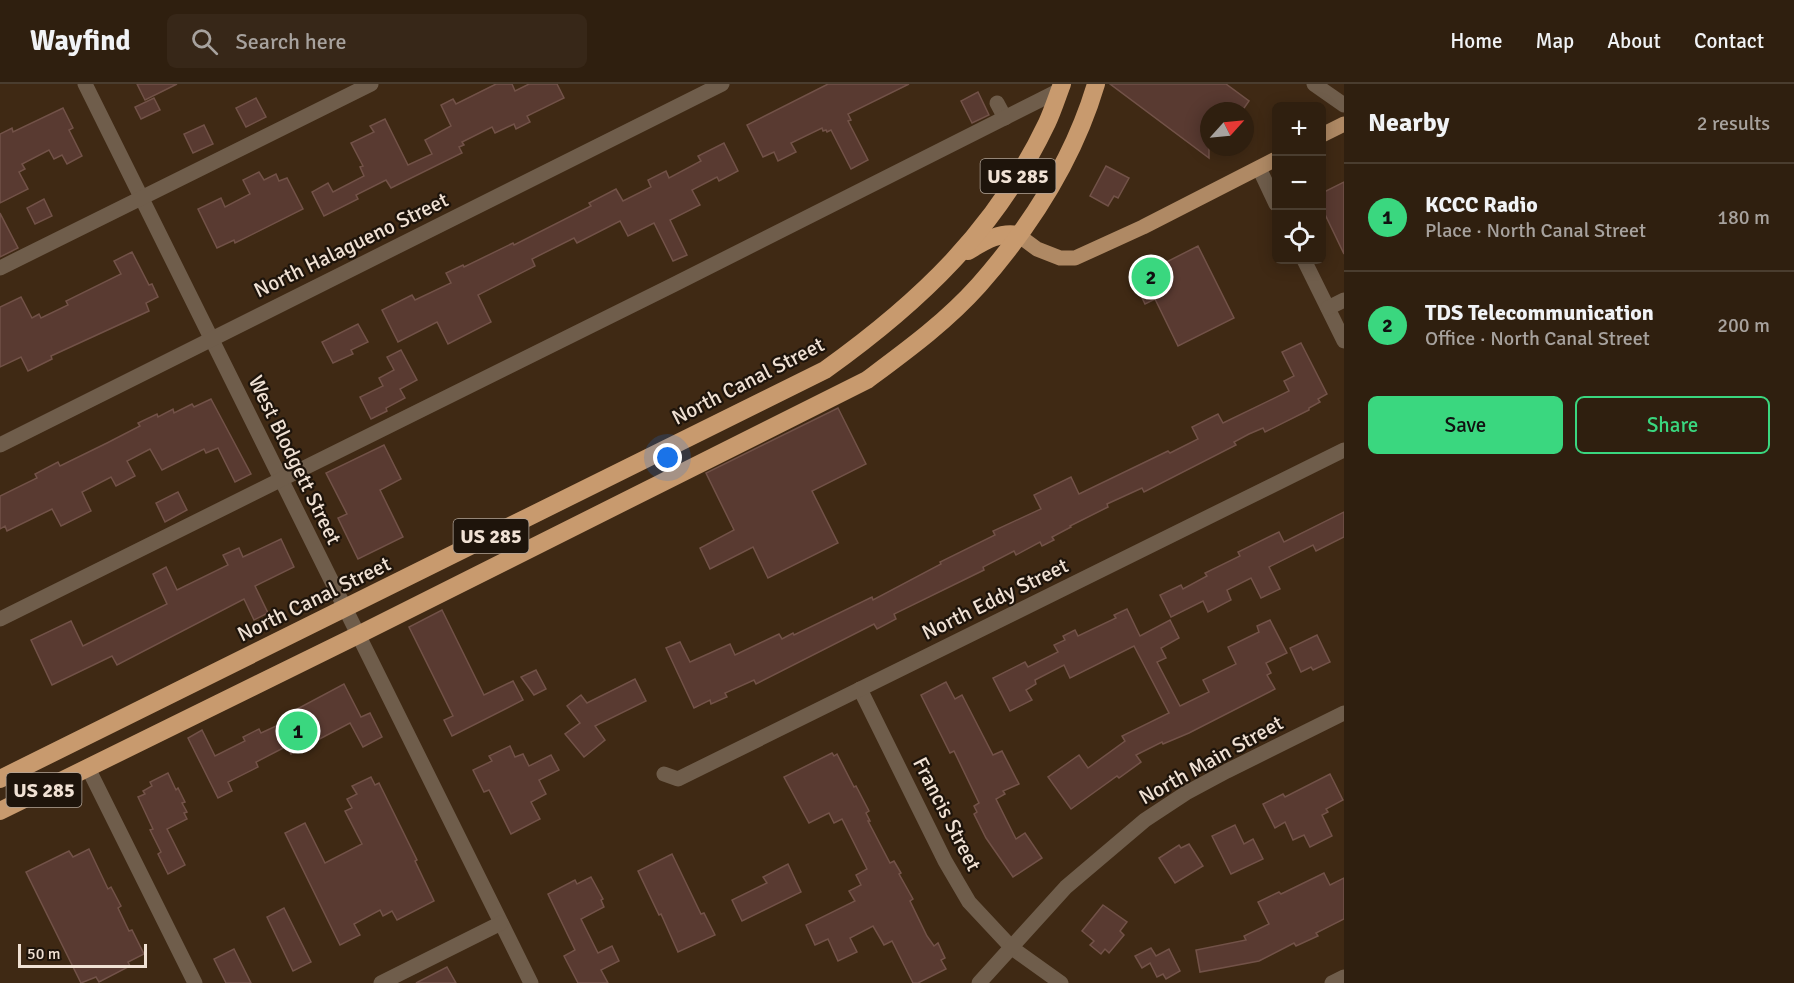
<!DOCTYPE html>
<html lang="en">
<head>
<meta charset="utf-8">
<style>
  body { margin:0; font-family:Signika,sans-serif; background:#372718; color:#f1f3f6 }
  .controls { position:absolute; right:18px; top:18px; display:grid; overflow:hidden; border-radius:9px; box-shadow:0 3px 15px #0003 }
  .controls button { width:54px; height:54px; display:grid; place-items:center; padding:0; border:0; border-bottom:2px solid #4a3d2f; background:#2f1f0f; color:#f1f3f6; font:30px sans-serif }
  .compass { position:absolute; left:1200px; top:18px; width:54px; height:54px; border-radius:50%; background:#2f1f0f; box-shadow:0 3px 15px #0003; rotate:63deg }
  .scale { position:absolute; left:18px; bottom:15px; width:129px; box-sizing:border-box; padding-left:6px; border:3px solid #f0e1d4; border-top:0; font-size:16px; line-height:21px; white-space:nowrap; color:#f0e1d4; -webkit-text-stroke:4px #1e140b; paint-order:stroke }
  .you { position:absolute; left:668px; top:374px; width:21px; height:21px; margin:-15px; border:4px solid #fff; border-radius:50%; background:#1a73e8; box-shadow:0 0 0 9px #1a73e833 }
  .badge { display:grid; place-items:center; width:39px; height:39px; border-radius:50%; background:#3ad77f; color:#111; font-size:20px; font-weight:700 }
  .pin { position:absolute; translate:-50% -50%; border:3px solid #fff; box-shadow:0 2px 6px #0006 }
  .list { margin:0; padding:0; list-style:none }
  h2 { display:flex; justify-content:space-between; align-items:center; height:78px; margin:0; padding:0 24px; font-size:26px }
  h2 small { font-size:20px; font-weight:400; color:#a7a29e }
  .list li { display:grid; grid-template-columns:39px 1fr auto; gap:18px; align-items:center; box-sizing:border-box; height:108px; padding:0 24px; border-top:2px solid #4a3d2f }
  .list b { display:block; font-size:22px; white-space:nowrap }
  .list p { margin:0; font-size:20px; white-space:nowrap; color:#a7a29e }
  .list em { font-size:20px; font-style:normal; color:#a7a29e }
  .actions { display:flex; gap:12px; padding:18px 24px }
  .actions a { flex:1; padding:14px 0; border:2px solid #3ad77f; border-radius:9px; text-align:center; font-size:21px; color:#3ad77f }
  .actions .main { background:#3ad77f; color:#111 }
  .icon { flex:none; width:33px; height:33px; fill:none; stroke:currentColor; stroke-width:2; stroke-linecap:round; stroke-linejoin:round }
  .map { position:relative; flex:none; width:1344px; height:899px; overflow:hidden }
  header { display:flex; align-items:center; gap:36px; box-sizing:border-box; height:84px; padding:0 30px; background:#2f1f0f; border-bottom:2px solid #4a3d2f }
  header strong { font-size:28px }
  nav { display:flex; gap:33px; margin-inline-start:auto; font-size:21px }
  .search { width:420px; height:54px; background:#372718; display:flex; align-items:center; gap:15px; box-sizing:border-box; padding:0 21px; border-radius:9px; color:#a7a29e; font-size:22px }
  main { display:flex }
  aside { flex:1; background:#2f1f0f }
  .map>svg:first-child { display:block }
  .building { fill:#593a31; stroke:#725248; stroke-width:1.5 }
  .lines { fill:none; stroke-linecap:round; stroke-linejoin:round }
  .minor { stroke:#6f5d4b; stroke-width:15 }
  .major { stroke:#af8964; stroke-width:15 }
  .highway { stroke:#c89a6e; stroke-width:18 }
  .labels { text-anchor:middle; stroke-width:4.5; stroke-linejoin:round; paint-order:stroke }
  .shield { fill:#1e140b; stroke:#b1a498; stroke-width:1.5 }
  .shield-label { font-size:20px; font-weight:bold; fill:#f0e1d4 }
  .street-label { font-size:21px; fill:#f0e1d4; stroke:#1e140b }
</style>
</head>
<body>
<header>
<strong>Wayfind</strong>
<div class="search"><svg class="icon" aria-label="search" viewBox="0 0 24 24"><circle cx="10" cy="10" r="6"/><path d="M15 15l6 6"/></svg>Search here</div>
<nav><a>Home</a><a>Map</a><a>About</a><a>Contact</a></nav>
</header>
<main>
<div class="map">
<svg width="1344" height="899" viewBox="0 0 1344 899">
  <rect width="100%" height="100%" fill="#3f2914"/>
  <g class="building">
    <polygon points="137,0 177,0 145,16"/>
    <polygon points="496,0 512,0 515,7 529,0 557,0 564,14 527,32 530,38 516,45 514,40 495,49 492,43 462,58 464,61 459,63 462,69 391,104 386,96 356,111 358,115 324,132 312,108 328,99 333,108 364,92 360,83 363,82 351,59 374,48 370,42 385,35 408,81 432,70 425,56 451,42 441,21 453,15 456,20"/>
    <polygon points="828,0 909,0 848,30 851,36 848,37 868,76 851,85 831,46 827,48 826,46 823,47 822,44 791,59 796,68 778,77 774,68 763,73 747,41"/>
    <polygon points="1110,0 1226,0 1249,17 1242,27 1209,27 1209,74"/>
    <polygon points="978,8 989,31 972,39 961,17"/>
    <polygon points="154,14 160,26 141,35 135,23"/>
    <polygon points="256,14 266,33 246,43 236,24"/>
    <polygon points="63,24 73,44 69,46 82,72 67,80 62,71 54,75 49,66 22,80 25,85 19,88 28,105 0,119 0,50 12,44 13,48"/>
    <polygon points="204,41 213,60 193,69 184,50"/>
    <polygon points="724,59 738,87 719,97 717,93 692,106 700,121 670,136 687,171 673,177 654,139 628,152 620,137 577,159 574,154 532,175 535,182 478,211 491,238 448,260 437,238 398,258 382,226 412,211 415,216 451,199 446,189 463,181 464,183 513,159 514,161 591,122 589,119 616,105 623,117 651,103 648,96 666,87 669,94 701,77 698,72"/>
    <polygon points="1106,82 1129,94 1118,114 1114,112 1108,122 1090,112"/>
    <polygon points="259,88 264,96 276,90 279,97 287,94 303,125 235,159 234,156 217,164 198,125 221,114 225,123 250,110 243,96"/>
    <polygon points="1344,98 1344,170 1322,124 1322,109"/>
    <polygon points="44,115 52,132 35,140 27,124"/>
    <polygon points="0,129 18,164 0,173"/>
    <polygon points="1198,162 1234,234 1178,262 1155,215 1145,220 1133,195"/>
    <polygon points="132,168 149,201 152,200 158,213 146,219 149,227 51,272 52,275 28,287 21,273 0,283 0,223 21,213 32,234 39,230 41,234 68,221 66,217 121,190 114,177"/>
    <polygon points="358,240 368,258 351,266 353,270 333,279 322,258"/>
    <polygon points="1301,259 1327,310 1318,315 1320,318 1309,324 1309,326 1265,348 1263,344 1249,350 1234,358 1236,361 1144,408 1142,404 1107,420 1108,423 1070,442 1071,443 1052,453 1054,456 1042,462 1040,458 1016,471 1014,467 983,483 984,486 894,530 896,535 877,545 874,540 756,600 754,596 725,609 727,613 711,620 710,616 694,624 666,564 680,558 690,578 730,560 735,571 779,550 782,555 793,549 794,551 872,513 873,516 941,480 940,478 995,451 993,447 1041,425 1034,411 1071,393 1079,410 1168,367 1170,369 1198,355 1192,343 1218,330 1223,339 1289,307 1284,297 1294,292 1282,268"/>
    <polygon points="401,266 417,296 400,305 405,314 386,324 387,327 371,335 360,313 383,302 379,294 394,286 387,273"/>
    <polygon points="211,315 251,390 235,398 218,364 206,369 204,365 162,386 150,365 127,377 135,392 116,402 111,393 82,408 91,427 61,442 52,425 7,447 5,442 0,445 0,412 37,394 35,390 58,378 60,382 107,359 140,342 138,339 157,330 158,333 173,325 174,329 192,320 194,323"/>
    <polygon points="838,324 866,380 812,407 838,459 768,494 753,463 710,485 700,464 734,446 706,389"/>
    <polygon points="384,361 401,395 380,406 403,453 358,475 338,434 347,430 326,389"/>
    <polygon points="178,408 187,426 165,438 156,419"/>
    <polygon points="1344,428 1344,453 1316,467 1313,461 1269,483 1280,505 1261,514 1251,494 1227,506 1231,516 1208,528 1203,517 1171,533 1160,511 1181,501 1183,505 1207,492 1205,489 1240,472 1238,468 1279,448 1284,458"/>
    <polygon points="281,455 294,483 255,502 268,529 254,536 244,515 117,581 112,572 52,601 31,556 71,537 83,562 167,520 153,490 166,483 177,506 228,481 223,471 239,464 243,473"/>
    <polygon points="1127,525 1140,552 1170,536 1179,554 1161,564 1166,574 1157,578 1180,622 1209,608 1203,596 1236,580 1228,563 1259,548 1257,542 1270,536 1287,569 1266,579 1271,589 1267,591 1275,605 1189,649 1163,660 1162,658 1136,671 1141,678 1119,694 1117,692 1071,725 1048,693 1079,671 1088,684 1125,657 1122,652 1169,629 1134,562 1070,594 1064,581 1035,596 1036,600 1026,606 1032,616 1010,627 993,594 1025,578 1028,583 1058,568 1054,561 1065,556 1063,552 1075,546 1078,552 1116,534 1114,531"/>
    <polygon points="442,526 484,611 513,597 523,616 452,652 444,636 453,632 409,543"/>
    <polygon points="1317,551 1330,578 1313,586 1311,583 1301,588 1290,564"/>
    <polygon points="536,586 546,605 534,611 521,593"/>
    <polygon points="635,595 646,617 595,642 605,656 584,673 565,650 580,639 567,622 581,611 587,619"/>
    <polygon points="946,598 955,615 962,611 993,671 1002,667 1019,700 1003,707 1005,710 996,715 1016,755 1025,749 1042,774 1013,793 986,754 974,730 977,728 974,722 979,719 954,667 950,669 921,611"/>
    <polygon points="344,600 361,633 370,629 382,653 363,663 350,639 291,670 287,662 256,678 258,683 228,698 232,707 218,714 188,654 202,646 215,672 245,657 243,653 259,645 261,649 285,638 282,633"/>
    <polygon points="510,662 515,673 523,670 529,682 551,671 559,686 539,696 546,710 531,718 540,735 511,750 489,706 484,708 473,686 492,677 489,672"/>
    <polygon points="832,669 834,672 837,670 854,703 856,702 869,727 866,729 870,737 868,737 890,779 894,777 901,789 899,790 913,815 910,817 927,852 934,862 938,859 945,874 941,876 946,885 918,899 913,899 892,857 884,861 873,842 850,854 857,868 838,877 828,855 815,861 806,841 855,817 849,807 861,801 856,791 867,785 842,735 834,739 829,729 809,739 784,693"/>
    <polygon points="168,689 176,706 178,704 185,718 182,719 187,728 184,729 187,735 167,745 185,781 168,790 158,770 161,768 150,746 153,745 138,713 145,710 143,707 152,702 150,698"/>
    <polygon points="1330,690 1343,716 1326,725 1328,728 1322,731 1332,752 1310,763 1304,751 1293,756 1285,738 1275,744 1263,720 1283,710 1285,713"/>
    <polygon points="371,693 375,701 379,699 417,776 415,777 434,817 397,836 392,827 383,832 380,826 354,840 360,851 340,861 285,749 305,739 325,779 362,760 345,727 352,724 347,715 357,710 352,702"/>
    <polygon points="1235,741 1244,760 1253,755 1263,775 1231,790 1212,752"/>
    <polygon points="1189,760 1203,782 1175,799 1159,774 1179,761 1181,764"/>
    <polygon points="89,765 108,805 111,803 121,822 118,824 129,847 132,846 144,870 128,878 130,882 99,898 96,893 81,899 26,788 69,767 73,773"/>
    <polygon points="672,770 701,830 704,829 715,851 678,868 661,830 659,831 638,787"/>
    <polygon points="788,780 801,808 742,837 732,816 767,799 763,793"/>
    <polygon points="1324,789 1330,801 1344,794 1344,835 1316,849 1318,852 1296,862 1294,859 1259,877 1200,888 1196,866 1246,856 1244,852 1269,840 1258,818 1279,808 1281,810"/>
    <polygon points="591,793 603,815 601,816 604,823 581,835 598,869 612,862 619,877 601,886 608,899 578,899 564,872 575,866 548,810 575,796 577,800"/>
    <polygon points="1103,821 1127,838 1120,847 1124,851 1109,869 1105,865 1101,870 1090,861 1094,857 1082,847"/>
    <polygon points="284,824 311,878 293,887 267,833"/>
    <polygon points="1151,864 1156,872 1169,865 1180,887 1166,895 1163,890 1157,893 1150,879 1142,884 1135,872"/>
    <polygon points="234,865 251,899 226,899 214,875"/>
    <polygon points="447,883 456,899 416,899"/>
  </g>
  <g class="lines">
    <g class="minor">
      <polyline points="85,0 531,899"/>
      <polyline points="1314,0 1344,21"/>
      <polyline points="997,19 1005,34"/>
      <polyline points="1259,84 1276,120"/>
      <polyline points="1304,176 1344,257"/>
      <polyline points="0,184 371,0"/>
      <polyline points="1328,224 1344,216"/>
      <polyline points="0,361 722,0"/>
      <polyline points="0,535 673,201 1060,6"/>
      <polyline points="860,605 945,777 969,818 1012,864 1061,899"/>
      <polyline points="88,684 195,899"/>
      <polyline points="664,690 678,695 1344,366"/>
      <polyline points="381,899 501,839"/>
      <polyline points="979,899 1066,803 1145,736 1186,709 1227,687 1344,629"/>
      <polyline points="1332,899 1344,893"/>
    </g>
    <g class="major">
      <polyline points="1322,51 1344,40"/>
      <polyline points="1018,151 1037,165 1060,174 1075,174 1143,143 1276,75"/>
    </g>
    <g class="highway">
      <path d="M968 167C983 158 1000 147 1018 151"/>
      <path d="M0 695 825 286C920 218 996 146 1047 39 1053 26 1057 13 1062 0"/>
      <path d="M0 727 358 551 867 296C906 267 946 238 979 201 1030 143 1074 74 1096 0"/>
    </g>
  </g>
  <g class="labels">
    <g class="shield">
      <rect x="980.5" y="75" width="75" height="34" rx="4.5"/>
      <rect x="453.5" y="435" width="75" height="34" rx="4.5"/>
      <rect x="6.5" y="689" width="75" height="34" rx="4.5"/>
    </g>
    <g class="shield-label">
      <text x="1018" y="99">US 285</text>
      <text x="491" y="459">US 285</text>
      <text x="44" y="713">US 285</text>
    </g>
    <g class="street-label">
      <text transform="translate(351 161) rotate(-26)" y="7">North Halagueno Street</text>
      <text transform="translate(748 297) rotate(-27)" y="7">North Canal Street</text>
      <text transform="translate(295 376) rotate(64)" y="7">West Blodgett Street</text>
      <text transform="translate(314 515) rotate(-26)" y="7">North Canal Street</text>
      <text transform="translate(995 515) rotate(-26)" y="7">North Eddy Street</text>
      <text transform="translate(1211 676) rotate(-29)" y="7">North Main Street</text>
      <text transform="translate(947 730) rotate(63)" y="7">Francis Street</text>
    </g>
  </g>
</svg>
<div class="controls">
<button>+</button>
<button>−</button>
<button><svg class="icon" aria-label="locate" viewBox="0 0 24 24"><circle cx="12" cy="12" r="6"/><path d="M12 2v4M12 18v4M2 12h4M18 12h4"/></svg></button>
</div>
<svg class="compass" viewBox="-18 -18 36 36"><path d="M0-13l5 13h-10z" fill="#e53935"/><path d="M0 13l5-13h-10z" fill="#a7a29e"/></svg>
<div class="scale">50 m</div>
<div class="you"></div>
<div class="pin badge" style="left:298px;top:647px">1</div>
<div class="pin badge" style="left:1151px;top:193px">2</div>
</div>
<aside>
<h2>Nearby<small>2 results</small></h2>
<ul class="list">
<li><span class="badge">1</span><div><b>KCCC Radio</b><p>Place · North Canal Street</p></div><em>180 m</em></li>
<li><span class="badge">2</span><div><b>TDS Telecommunication</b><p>Office · North Canal Street</p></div><em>200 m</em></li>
</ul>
<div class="actions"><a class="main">Save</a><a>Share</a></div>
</aside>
</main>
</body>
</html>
